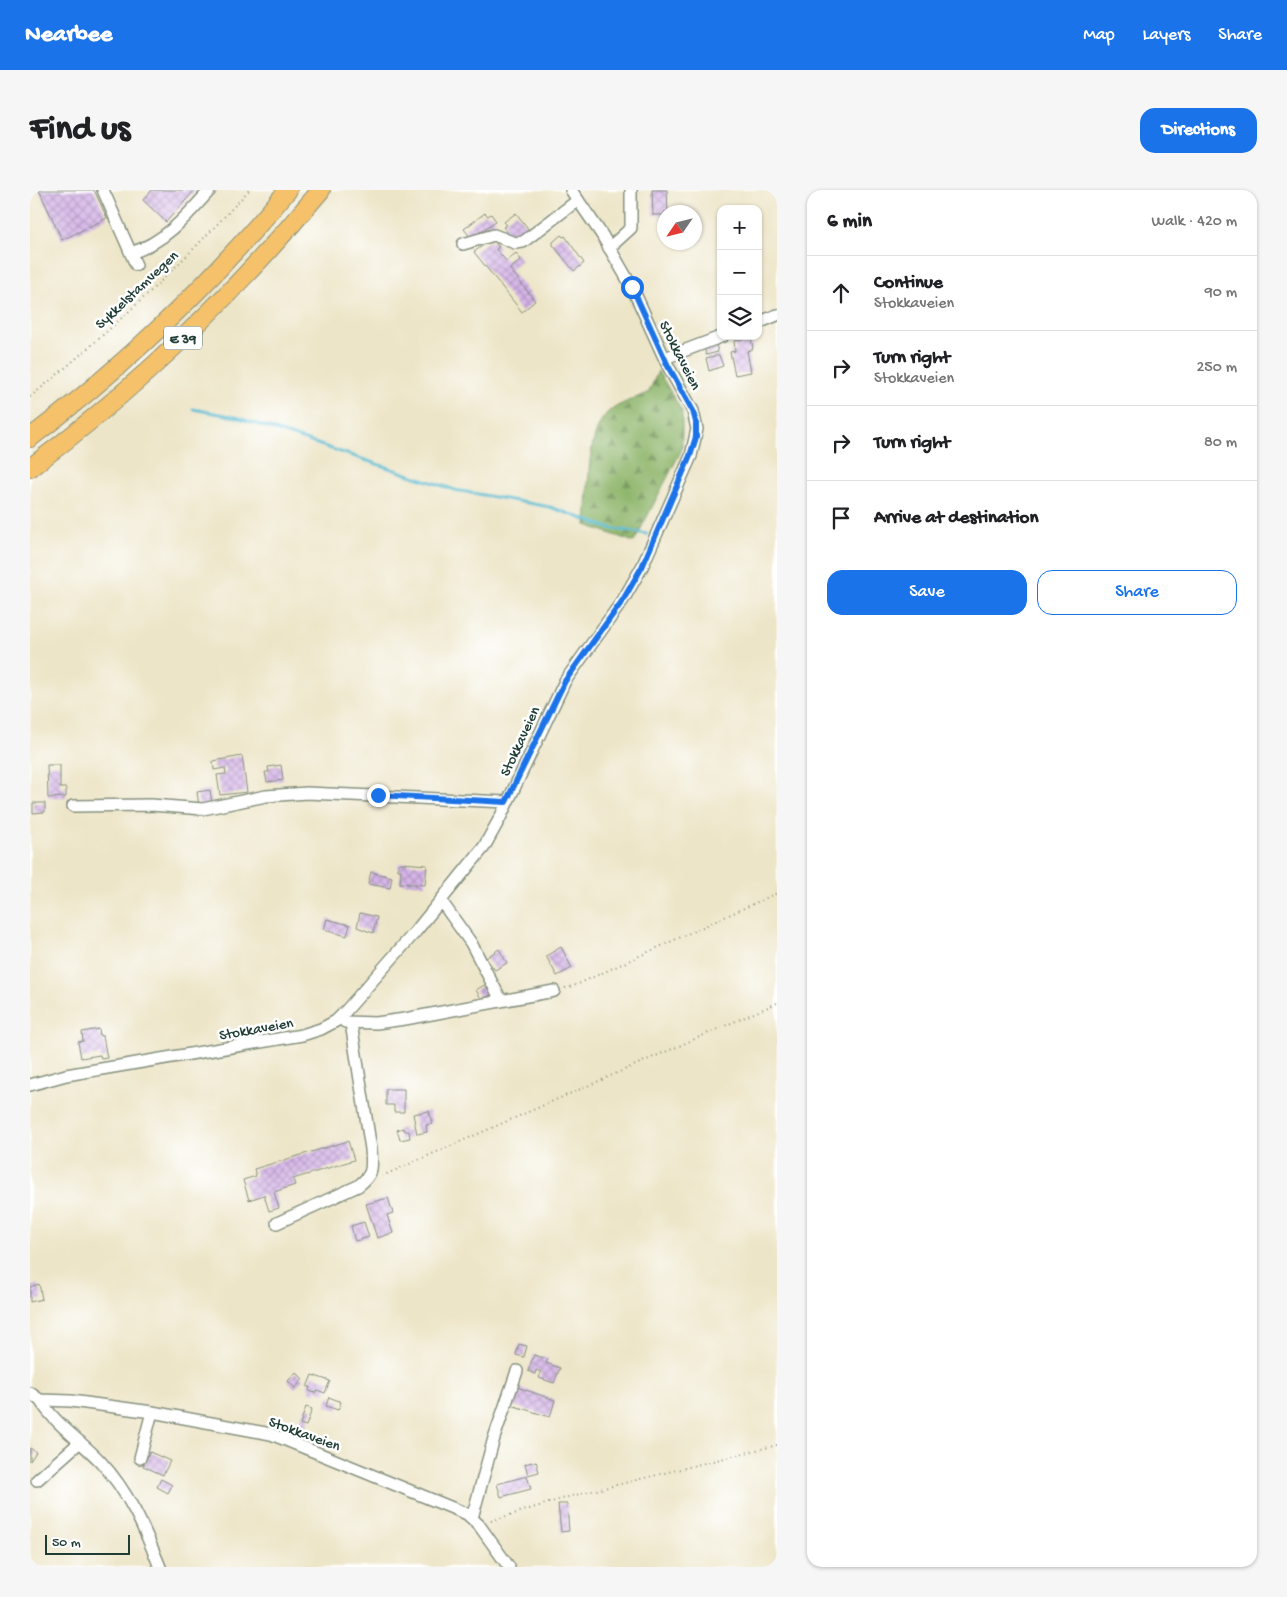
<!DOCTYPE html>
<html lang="en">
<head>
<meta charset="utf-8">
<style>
  body { margin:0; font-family:"Gochi Hand",sans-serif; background:#f6f6f6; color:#202124 }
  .controls { position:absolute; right:15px; top:15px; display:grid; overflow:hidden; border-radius:10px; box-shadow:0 1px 4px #0004 }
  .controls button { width:45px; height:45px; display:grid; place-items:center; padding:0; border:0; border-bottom:1px solid #e0e0e0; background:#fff; color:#202124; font:25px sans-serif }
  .compass { position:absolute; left:627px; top:15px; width:45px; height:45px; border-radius:50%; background:#fff; box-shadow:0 1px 4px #0004; rotate:235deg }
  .scale { position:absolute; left:15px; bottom:12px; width:85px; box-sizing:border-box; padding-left:5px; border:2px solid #1f3d34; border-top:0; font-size:14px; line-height:18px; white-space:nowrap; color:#1f3d34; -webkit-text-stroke:4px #fff; paint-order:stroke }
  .stop { position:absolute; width:15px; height:15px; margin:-11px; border:4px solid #1a73e8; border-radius:50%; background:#fff }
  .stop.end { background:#1a73e8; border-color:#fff; box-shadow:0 1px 5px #0008 }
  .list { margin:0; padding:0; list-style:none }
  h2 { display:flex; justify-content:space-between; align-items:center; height:65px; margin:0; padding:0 20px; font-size:21px }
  h2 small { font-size:16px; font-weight:400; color:#757577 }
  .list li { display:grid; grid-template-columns:32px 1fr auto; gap:15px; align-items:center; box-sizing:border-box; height:75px; padding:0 20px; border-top:1px solid #e0e0e0 }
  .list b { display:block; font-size:19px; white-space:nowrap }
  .list p { margin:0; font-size:16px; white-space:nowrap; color:#757577 }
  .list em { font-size:16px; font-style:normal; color:#757577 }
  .actions { display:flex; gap:10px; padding:15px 20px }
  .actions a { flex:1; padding:11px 0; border:1px solid #1a73e8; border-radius:15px; text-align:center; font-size:18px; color:#1a73e8 }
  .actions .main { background:#1a73e8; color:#fff }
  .icon { flex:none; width:28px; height:28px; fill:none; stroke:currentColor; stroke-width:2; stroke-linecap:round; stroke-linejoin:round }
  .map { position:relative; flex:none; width:747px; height:1377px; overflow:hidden; border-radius:15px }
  header { display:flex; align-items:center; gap:30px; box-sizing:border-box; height:70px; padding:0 25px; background:#1a73e8; color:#fff }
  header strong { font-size:24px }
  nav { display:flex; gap:28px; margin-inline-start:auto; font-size:18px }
  .intro { display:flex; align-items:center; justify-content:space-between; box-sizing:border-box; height:120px; padding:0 30px }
  h1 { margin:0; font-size:35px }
  .button { padding:12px 22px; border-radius:15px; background:#1a73e8; color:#fff; font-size:18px; font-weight:700 }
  main { display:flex; gap:30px; padding:0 30px }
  aside { flex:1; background:#fff; border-radius:15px; box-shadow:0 1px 4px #0004 }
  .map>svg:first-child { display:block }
  .forest { fill:url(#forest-firs); stroke:#577a50 }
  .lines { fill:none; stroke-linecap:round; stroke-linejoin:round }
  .stream { stroke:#53b9d1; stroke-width:3 }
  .building { fill:url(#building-cross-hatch) }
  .minor-casing { stroke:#86917e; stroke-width:14 }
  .highway-casing { stroke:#86917e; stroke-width:20 }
  .path { stroke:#86917e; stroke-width:2; stroke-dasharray:1 4; stroke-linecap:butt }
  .minor { stroke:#fff; stroke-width:11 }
  .highway { stroke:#f5c16b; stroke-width:18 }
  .route { stroke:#1a73e8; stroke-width:6 }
  .labels { text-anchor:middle; stroke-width:5; stroke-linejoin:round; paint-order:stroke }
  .shield { fill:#fff; stroke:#627771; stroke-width:1 }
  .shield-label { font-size:14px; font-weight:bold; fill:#1f3d34 }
  .street-label { font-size:15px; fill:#1f3d34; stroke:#fff }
</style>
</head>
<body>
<header>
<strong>Nearbee</strong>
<nav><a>Map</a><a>Layers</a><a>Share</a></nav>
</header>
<div class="intro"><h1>Find us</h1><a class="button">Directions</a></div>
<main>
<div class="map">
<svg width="747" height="1377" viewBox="0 0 747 1377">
  <defs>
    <pattern id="forest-firs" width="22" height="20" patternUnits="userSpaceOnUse" patternTransform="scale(1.25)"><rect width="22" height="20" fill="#8fb66c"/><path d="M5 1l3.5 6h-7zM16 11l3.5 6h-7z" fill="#74955a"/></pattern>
    <pattern id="building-cross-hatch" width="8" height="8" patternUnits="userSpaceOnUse" patternTransform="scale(1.25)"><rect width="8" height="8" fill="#d6b5e8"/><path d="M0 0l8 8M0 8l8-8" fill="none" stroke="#ad94bd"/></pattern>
  </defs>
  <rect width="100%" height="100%" fill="#fff"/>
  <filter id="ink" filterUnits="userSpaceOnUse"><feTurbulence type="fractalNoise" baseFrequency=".02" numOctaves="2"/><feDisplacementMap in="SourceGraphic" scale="10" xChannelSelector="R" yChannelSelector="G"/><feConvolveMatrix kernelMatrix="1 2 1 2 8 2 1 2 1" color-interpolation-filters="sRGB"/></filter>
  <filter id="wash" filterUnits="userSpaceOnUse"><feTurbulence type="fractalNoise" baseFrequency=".0096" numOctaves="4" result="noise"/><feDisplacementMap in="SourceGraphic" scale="20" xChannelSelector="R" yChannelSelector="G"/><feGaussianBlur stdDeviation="1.12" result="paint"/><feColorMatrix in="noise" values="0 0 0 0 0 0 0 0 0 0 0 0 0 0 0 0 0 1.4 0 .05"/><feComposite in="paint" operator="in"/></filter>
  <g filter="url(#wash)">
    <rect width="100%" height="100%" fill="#ede5c7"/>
    <path class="forest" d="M628 181 652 221V259L604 352 556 335C559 304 555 246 577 223 585 215 609 207 619 202Z"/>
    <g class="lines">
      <polyline class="stream" points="163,219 206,227 425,300 520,317 579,338 617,344"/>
    </g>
    <g id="blocks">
      <g class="building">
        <polygon points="9,0 64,0 77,28 32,50"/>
        <polygon points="122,0 165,0 136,32 113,10"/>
        <polygon points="622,0 637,0 638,22 634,22 634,25 623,25"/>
        <polygon points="455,23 458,26 461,24 466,31 441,48 434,39"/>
        <polygon points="486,23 500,41 489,50 485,46 482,48 473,37 477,35 474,32"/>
        <polygon points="531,45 533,47 535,46 554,73 544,81 523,55 523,52"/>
        <polygon points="459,51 461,53 464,51 469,57 466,59 476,71 486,63 491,70 480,79 505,111 492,122 444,62"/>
        <polygon points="721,147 723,159 717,161 721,182 705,185 700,162 705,161 704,151"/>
        <polygon points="686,154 688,162 676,165 674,157"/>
        <polygon points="689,165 693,176 679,181 676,168"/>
        <polygon points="212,566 217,602 190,605 187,585 196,584 195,578 184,580 183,571"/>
        <polygon points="17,575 30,575 30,598 36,598 36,607 18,608"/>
        <polygon points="251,575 253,590 237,592 235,582 239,582 238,577"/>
        <polygon points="180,600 182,614 169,616 167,602"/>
        <polygon points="3,613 15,613 15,622 3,623"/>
        <polygon points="372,673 397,675 395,695 370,693 371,680 368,680 368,674"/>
        <polygon points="341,682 362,687 360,698 338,694"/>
        <polygon points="330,723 347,727 343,743 327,737"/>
        <polygon points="297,729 320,735 317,746 294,740"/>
        <polygon points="531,757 542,778 527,786 516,766"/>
        <polygon points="469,759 477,773 465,780 456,768"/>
        <polygon points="456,794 462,804 452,810 446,800"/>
        <polygon points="69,839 70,846 73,846 77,868 71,869 70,865 51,868 48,852 53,851 52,842"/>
        <polygon points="356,899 374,899 374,922 364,922 364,915 356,915"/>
        <polygon points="399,921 402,934 396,935 397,942 387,944 383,924"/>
        <polygon points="373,938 375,941 379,941 380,948 370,950 367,940"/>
        <polygon points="318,951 324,970 263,989 265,995 244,1002 249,1018 239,1021 234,1005 219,1010 213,990 226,986 224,979"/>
        <polygon points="358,1008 363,1023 357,1025 363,1043 347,1048 336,1014"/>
        <polygon points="334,1032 339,1047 325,1051 321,1036"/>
        <polygon points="9,1094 12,1109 0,1112 0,1097"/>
        <polygon points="489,1154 497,1156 494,1167 486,1165"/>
        <polygon points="504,1165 518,1169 516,1173 530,1178 524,1193 509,1188 511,1182 506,1180 505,1184 498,1181"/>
        <polygon points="266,1182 273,1189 265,1198 258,1191"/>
        <polygon points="282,1185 300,1191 295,1203 287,1200 285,1203 279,1201 280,1197 277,1197"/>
        <polygon points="484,1196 525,1210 520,1227 478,1214"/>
        <polygon points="299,1207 311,1212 308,1220 296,1216"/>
        <polygon points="276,1217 282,1219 276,1236 270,1234"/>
        <polygon points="0,1258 6,1262 0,1271"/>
        <polygon points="120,1262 140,1271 133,1285 113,1276"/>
        <polygon points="506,1271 509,1282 498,1285 495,1274"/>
        <polygon points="497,1286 501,1299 471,1307 467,1294"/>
        <polygon points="131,1289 142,1295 138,1303 127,1297"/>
        <polygon points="528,1314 537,1314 539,1341 531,1342"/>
      </g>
    </g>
  </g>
  <g filter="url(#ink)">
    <use href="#blocks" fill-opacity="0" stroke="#86917e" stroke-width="1"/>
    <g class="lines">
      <g class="minor-casing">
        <g id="minor">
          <polyline points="73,0 106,75"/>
          <polyline points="433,54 464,45 485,53 493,52 548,10"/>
          <polyline points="579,58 601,38 601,0"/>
          <path d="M101 63C135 52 157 26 180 0"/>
          <polyline points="728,133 747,125"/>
          <polyline points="635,168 693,146"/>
          <polyline points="43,616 121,615 173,619 236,606 277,603 476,612"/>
          <polyline points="411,711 441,753 471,810"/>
          <polyline points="315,832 346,833 375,829 524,801"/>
          <polyline points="0,895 36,885 272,845 291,839 306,831 314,823 386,741 454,657 470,628 535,491 593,410 612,377 661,266 667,239 663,221 638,176 602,97 572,45 541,0"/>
          <path d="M247 1033 328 996C344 984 342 978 341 959L321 833"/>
          <polyline points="0,1203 10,1210 41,1211 122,1222 241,1244 437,1324 449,1335 479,1377"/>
          <path d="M10 1210C25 1234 51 1251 70 1271 99 1302 114 1338 130 1377"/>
          <polyline points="110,1268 122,1222"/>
          <polyline points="7,1290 50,1252"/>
          <polyline points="442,1328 464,1248 487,1181"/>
        </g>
      </g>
      <g class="highway-casing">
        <g id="highway">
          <path d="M0 248C95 176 183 91 258 0"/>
          <path d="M0 278C107 198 205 103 291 0"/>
        </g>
      </g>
      <g class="path">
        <path d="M0 207C79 143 151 75 219 0"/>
        <polyline points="535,798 546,795 747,703"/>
        <polyline points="352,986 747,813"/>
        <polyline points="461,1331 538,1307 747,1255"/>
      </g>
      <use href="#minor" class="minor"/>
      <use href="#highway" class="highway"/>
    </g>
  </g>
  <g class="lines" filter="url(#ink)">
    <polyline class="route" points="348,605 476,612 535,491 593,410 612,377 660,266 666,247 666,232 663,221 638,176 602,97"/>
  </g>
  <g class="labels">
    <rect class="shield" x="134" y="136.5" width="38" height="23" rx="4"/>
    <g class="shield-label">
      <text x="153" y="153">E 39</text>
    </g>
    <g class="street-label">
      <text transform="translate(106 99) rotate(-43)" y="5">Sykkelstamvegen</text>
      <text transform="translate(651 165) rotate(63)" y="5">Stokkaveien</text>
      <text transform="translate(489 551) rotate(-65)" y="5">Stokkaveien</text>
      <text transform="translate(226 838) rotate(-10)" y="5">Stokkaveien</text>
      <text transform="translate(275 1243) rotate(20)" y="5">Stokkaveien</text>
    </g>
  </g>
</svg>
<div class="controls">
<button>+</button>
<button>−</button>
<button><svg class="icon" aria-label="layers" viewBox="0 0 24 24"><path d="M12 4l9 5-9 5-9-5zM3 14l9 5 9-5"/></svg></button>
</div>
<svg class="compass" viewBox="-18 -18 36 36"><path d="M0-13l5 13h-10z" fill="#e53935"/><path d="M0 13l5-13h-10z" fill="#757577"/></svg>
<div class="scale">50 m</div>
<div class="stop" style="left:602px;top:97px"></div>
<div class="stop end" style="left:348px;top:605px"></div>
</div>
<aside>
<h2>6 min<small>Walk · 420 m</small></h2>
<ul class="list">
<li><svg class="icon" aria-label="ahead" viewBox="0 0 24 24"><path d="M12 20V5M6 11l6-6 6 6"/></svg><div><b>Continue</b><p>Stokkaveien</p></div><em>90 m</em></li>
<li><svg class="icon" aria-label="right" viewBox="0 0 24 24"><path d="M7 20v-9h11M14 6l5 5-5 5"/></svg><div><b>Turn right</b><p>Stokkaveien</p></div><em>250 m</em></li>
<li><svg class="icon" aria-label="right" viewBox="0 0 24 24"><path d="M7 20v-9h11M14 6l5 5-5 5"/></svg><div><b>Turn right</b></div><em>80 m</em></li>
<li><svg class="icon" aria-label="arrive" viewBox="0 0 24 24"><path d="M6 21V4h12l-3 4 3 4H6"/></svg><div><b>Arrive at destination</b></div></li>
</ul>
<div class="actions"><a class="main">Save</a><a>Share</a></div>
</aside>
</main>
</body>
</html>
